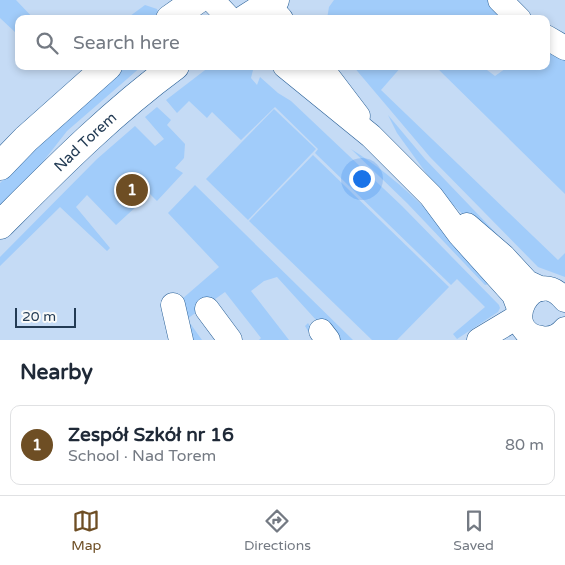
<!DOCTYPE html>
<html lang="en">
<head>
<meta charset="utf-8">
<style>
  body { margin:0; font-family:"Varela Round",sans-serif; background:#f6f6f7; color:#1f2937 }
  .scale { position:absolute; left:15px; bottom:12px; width:61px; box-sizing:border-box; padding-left:5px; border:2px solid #233b54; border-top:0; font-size:14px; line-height:18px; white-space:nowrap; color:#233b54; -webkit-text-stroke:4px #f9faf9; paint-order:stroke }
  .you { position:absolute; left:361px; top:178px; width:18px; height:18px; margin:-12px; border:4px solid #fff; border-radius:50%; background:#1a73e8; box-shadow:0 0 0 8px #1a73e833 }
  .badge { display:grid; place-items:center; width:32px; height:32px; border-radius:50%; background:#6e4e24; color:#fff; font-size:16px; font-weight:700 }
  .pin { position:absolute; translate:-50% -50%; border:2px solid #fff; box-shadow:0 1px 5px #0006 }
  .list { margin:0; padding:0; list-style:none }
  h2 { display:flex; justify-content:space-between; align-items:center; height:65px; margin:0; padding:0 20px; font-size:21px }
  h2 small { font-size:16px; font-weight:400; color:#747a83 }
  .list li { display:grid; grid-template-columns:32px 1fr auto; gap:15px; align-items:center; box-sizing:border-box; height:80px; margin:0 10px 10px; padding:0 10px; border:1px solid #e0e1e3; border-radius:10px }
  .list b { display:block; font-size:19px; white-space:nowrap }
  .list p { margin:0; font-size:16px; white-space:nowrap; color:#747a83 }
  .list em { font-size:16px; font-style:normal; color:#747a83 }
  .icon { flex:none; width:28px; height:28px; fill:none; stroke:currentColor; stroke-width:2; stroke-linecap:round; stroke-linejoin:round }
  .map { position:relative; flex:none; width:565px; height:340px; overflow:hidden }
  .search { position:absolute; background:#fff; box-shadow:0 2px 8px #0003; left:15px; right:15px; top:15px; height:55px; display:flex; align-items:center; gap:12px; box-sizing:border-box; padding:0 18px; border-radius:10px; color:#747a83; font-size:19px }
  .sheet { height:155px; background:#fff }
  nav { display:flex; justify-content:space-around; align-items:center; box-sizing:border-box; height:70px; border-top:1px solid #e0e1e3; background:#fff; font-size:14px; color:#747a83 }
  nav a { display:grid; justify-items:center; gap:2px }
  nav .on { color:#6e4e24 }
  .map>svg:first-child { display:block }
  .green { fill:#a1ccfa }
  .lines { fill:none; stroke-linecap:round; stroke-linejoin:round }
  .minor-casing { stroke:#275e95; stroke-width:25 }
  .major-casing { stroke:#275e95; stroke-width:29 }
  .minor { stroke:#fff; stroke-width:24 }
  .major { stroke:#fff; stroke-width:28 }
  .labels { text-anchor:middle; stroke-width:5; stroke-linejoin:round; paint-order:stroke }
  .street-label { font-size:15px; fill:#233b54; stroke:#f9faf9 }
</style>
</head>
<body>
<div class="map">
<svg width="565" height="340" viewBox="0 0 565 340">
  <rect width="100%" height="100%" fill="#c5dbf5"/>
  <g class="green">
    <polygon points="0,0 16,0 34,19 19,19 19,29 15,32 0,18"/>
    <polygon points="334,0 488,0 502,19 327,19 329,7"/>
    <polygon points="145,5 157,9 158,13 155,17 126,19"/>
    <polygon points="546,51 565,58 565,194 435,66 486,66 487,70 495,76 509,66 546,66"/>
    <polygon points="142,66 67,131 35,172 0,209 0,183 87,97 123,67"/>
    <polygon points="249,66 253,70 251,78 257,85 260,77 278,93 291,101 402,206 499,305 500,308 498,312 457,339 453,334 485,307 457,279 451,285 315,153 318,149 275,107 241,140 212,112 207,118 189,101 177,113 166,100 209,67"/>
    <polygon points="353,66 402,66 381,90 558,260 565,253 565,277 538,267 430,157"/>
    <polygon points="157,107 171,120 167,125 185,144 184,158 175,168 183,173 157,201 150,194 116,225 87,195 76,207 110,248 107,251 60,207 0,266 0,257 97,159 135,126 155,146 164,139 145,117"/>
    <polygon points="274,109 316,149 248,220 206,179"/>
    <polygon points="388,115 425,159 517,255 469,220 453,205 434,184 397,133"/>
    <path d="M351 149C407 184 450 231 489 284L485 285 407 203Z"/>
    <polygon points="313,155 449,287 397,340 372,340 249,221"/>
    <polygon points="195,185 353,340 313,340 310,330 308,331 305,326 308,323 311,328 327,332 277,277 264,281 251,291 289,340 259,340 261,338 225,292 187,319 202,340 192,340 182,299 219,267 168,213"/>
  </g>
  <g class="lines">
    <g class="minor-casing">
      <g id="minor">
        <polyline points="212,0 230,19"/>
        <polyline points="264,0 281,19"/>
        <polyline points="500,0 519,19"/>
        <polyline points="546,37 565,48"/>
        <polyline points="285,66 371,136 431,196 460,235 514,295 520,311"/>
        <polyline points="320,66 358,116"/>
        <polyline points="467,225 503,256 527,282 542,289"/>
        <path d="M565 300C532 261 497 332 541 338 550 340 559 336 565 329"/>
        <polyline points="173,305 181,340"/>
        <polyline points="207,309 230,340"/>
        <polyline points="321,331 328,340"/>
        <polyline points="479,340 514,319 520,313"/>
      </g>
    </g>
    <g class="major-casing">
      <g id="major">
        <polyline points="170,19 197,0"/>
        <polyline points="245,19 275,0"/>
        <polyline points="0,166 26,139 108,66"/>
        <path id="s1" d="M0 225C56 169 111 113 175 66"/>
      </g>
    </g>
    <use href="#minor" class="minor"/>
    <use href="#major" class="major"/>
  </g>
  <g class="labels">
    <g class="street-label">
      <text dy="5" stroke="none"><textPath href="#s1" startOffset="119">Nad Torem</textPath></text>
    </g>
  </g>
</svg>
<div class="scale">20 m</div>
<div class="you"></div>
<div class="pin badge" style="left:132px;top:190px">1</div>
<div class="search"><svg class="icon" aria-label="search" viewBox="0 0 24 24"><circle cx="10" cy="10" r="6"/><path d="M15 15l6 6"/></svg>Search here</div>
</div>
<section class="sheet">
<h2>Nearby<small></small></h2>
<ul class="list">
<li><span class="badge">1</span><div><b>Zespół Szkół nr 16</b><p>School · Nad Torem</p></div><em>80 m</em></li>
</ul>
</section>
<nav>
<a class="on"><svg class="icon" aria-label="map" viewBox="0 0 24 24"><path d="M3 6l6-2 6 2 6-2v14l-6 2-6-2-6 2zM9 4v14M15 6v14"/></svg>Map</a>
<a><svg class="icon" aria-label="directions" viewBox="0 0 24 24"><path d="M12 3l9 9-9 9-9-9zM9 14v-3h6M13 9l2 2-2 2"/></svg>Directions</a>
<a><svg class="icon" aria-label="saved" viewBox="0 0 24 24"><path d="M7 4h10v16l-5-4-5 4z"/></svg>Saved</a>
</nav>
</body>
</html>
